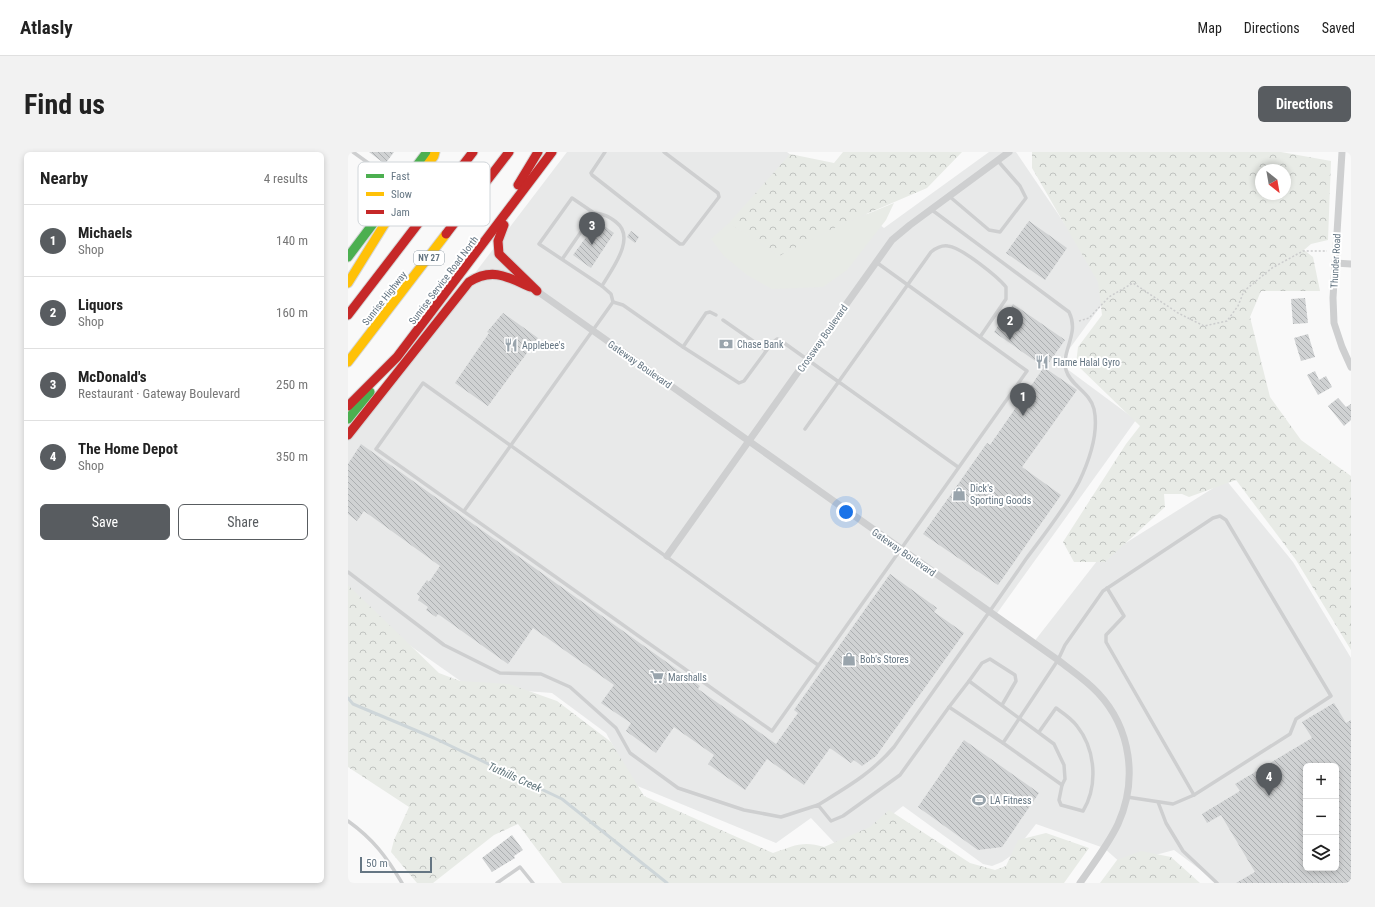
<!DOCTYPE html>
<html lang="en">
<head>
<meta charset="utf-8">
<style>
  body { margin:0; font-family:"Roboto Condensed",sans-serif; background:#f2f2f2; color:#222 }
  .controls { position:absolute; right:12px; bottom:12px; display:grid; overflow:hidden; border-radius:6px; box-shadow:0 2px 6px #0003 }
  .controls button { width:36px; height:36px; display:grid; place-items:center; padding:0; border:0; border-bottom:1px solid #e0e0e0; background:#fff; color:#222; font:20px sans-serif }
  .compass { position:absolute; left:907px; top:12px; width:36px; height:36px; border-radius:50%; background:#fff; box-shadow:0 2px 6px #0003; rotate:149deg }
  .scale { position:absolute; left:12px; bottom:10px; width:72px; box-sizing:border-box; padding-left:4px; border:2px solid #657683; border-top:0; font-size:11px; line-height:14px; white-space:nowrap; color:#657683; -webkit-text-stroke:3px #fff; paint-order:stroke }
  .you { position:absolute; left:498px; top:360px; width:14px; height:14px; margin:-10px; border:3px solid #fff; border-radius:50%; background:#1a73e8; box-shadow:0 0 0 6px #1a73e833 }
  .badge { display:grid; place-items:center; width:26px; height:26px; border-radius:50%; background:#585c60; color:#fff; font-size:13px; font-weight:700 }
  .pin { position:absolute; translate:-50% -33px; filter:drop-shadow(0 1px 2px #0008) }
  .pin::after { content:''; position:absolute; top:21px; width:14px; height:12px; background:inherit; clip-path:polygon(0 0,100% 0,50% 100%) }
  .list { margin:0; padding:0; list-style:none }
  h2 { display:flex; justify-content:space-between; align-items:center; height:52px; margin:0; padding:0 16px; font-size:17px }
  h2 small { font-size:13px; font-weight:400; color:#767676 }
  .list li { display:grid; grid-template-columns:26px 1fr auto; gap:12px; align-items:center; box-sizing:border-box; height:72px; padding:0 16px; border-top:1px solid #e0e0e0 }
  .list b { display:block; font-size:15px; white-space:nowrap }
  .list p { margin:0; font-size:13px; white-space:nowrap; color:#767676 }
  .list em { font-size:13px; font-style:normal; color:#767676 }
  .actions { display:flex; gap:8px; padding:12px 16px }
  .actions a { flex:1; padding:9px 0; border:1px solid #585c60; border-radius:6px; text-align:center; font-size:14px; color:#585c60 }
  .actions .main { background:#585c60; color:#fff }
  .icon { flex:none; width:22px; height:22px; fill:none; stroke:currentColor; stroke-width:2; stroke-linecap:round; stroke-linejoin:round }
  .map { position:relative; flex:none; width:1003px; height:731px; overflow:hidden; border-radius:6px }
  header { display:flex; align-items:center; gap:24px; box-sizing:border-box; height:56px; padding:0 20px; background:#fff; border-bottom:1px solid #e0e0e0 }
  header strong { font-size:19px }
  nav { display:flex; gap:22px; margin-inline-start:auto; font-size:14px }
  .intro { display:flex; align-items:center; justify-content:space-between; box-sizing:border-box; height:96px; padding:0 24px }
  h1 { margin:0; font-size:28px }
  .button { padding:10px 18px; border-radius:6px; background:#585c60; color:#fff; font-size:14px; font-weight:700 }
  main { display:flex; gap:24px; padding:0 24px }
  aside { flex:1; background:#fff; border-radius:6px; box-shadow:0 2px 6px #0003 }
  .map>svg:first-child { display:block }
  .built { fill:#e8e9e9; fill-rule:evenodd }
  .green { fill:#e8ebe6 }
  .forest { fill:url(#forest-crowns); fill-rule:evenodd }
  .lines { fill:none; stroke-linecap:round; stroke-linejoin:round }
  .stream { stroke:#ced6d9; stroke-width:3 }
  .building { fill:url(#building-back-hatch); fill-rule:evenodd }
  .fast-casing { stroke:#d5d6d7; stroke-width:11 }
  .slow-casing { stroke:#d5d6d7; stroke-width:11 }
  .jam-casing { stroke:#d5d6d7; stroke-width:11 }
  .path { stroke:#cbcccd; stroke-width:1.5; stroke-dasharray:2 2; stroke-linecap:butt }
  .lane { stroke:#cecfd0; stroke-width:3.5 }
  .street { stroke:#cecfd0; stroke-width:7 }
  .fast { stroke:#4caf50; stroke-width:9 }
  .slow { stroke:#ffc107; stroke-width:9 }
  .jam { stroke:#c62828; stroke-width:9 }
  .labels { text-anchor:middle; stroke-width:4; stroke-linejoin:round; paint-order:stroke }
  .shield { fill:#fff; stroke:#939fa8; stroke-width:1 }
  .shield-label { font-size:9px; font-weight:bold; fill:#657683 }
  .street-label { font-size:10px; fill:#657683; stroke:#fff }
  .poi-label { font-size:10px; fill:#657683; stroke:#fff; text-anchor:start }
  .water-label { font-size:11px; font-style:italic; fill:#60757c; stroke:#fff }
  .key { fill:#fff; stroke:#d1d6da; stroke-width:1 }
  .key-label { font-size:11px; fill:#657683 }
</style>
</head>
<body>
<header>
<strong>Atlasly</strong>
<nav><a>Map</a><a>Directions</a><a>Saved</a></nav>
</header>
<div class="intro"><h1>Find us</h1><a class="button">Directions</a></div>
<main>
<aside>
<h2>Nearby<small>4 results</small></h2>
<ul class="list">
<li><span class="badge">1</span><div><b>Michaels</b><p>Shop</p></div><em>140 m</em></li>
<li><span class="badge">2</span><div><b>Liquors</b><p>Shop</p></div><em>160 m</em></li>
<li><span class="badge">3</span><div><b>McDonald's</b><p>Restaurant · Gateway Boulevard</p></div><em>250 m</em></li>
<li><span class="badge">4</span><div><b>The Home Depot</b><p>Shop</p></div><em>350 m</em></li>
</ul>
<div class="actions"><a class="main">Save</a><a>Share</a></div>
</aside>
<div class="map">
<svg width="1003" height="731" viewBox="0 0 1003 731">
  <defs>
    <pattern id="forest-crowns" width="20" height="18" patternUnits="userSpaceOnUse"><rect width="20" height="18" fill="#e8ebe6"/><path d="M2 6a3 3 0 1 1 6 0M12 15a3 3 0 1 1 6 0" fill="none" stroke="#c0c3c0"/></pattern>
    <pattern id="building-back-hatch" width="6" height="6" patternUnits="userSpaceOnUse"><rect width="6" height="6" fill="#d0d2d3"/><path d="M-1 5l2 2M0 0l6 6M5-1l2 2" fill="none" stroke="#acafb1"/></pattern>
  </defs>
  <rect width="100%" height="100%" fill="#f9f9f9"/>
  <path class="built" d="M219 0H439L536 76 641 0H668L763 140 711 211 788 268 647 464 685 491 749 409 878 328 945 410 1003 506V731H870L826 698 774 712 756 696 688 672 664 703 654 710 644 714 635 712 555 654 496 701 463 666 428 691 287 633 258 581 204 541 121 535 37 476 0 442V288ZM958 614H988V716H958Z"/>
  <polygon class="green" points="546,51 538,68 499,118 475,135 424,137 399,123 376,104 363,87 381,71 431,104 488,75"/>
  <g class="forest">
    <polygon points="495,0 614,0 579,36 488,75 431,104 381,71 442,2 486,11"/>
    <path d="M684 0H933L983 9 980 88 963 92 956 98 965 105 972 139H913L902 165 922 245 953 288 1003 324V498L948 408 888 328 841 345 834 342H816L817 355 757 410H726L715 390 778 292 792 274 728 212 730 195 754 163 750 130 684 16ZM913 18H937V42H913Z"/>
    <path d="M0 433 91 521 112 529 161 532 209 549 263 590 296 644 425 701C445 694 455 688 476 695L522 675 541 658 622 711 647 718 658 714 670 688 698 681 741 696 716 731H214L170 672 146 683 85 731H69L43 700 46 688 61 655 0 615Z"/>
    <polygon points="793,699 823,705 852,731 752,731 769,708"/>
  </g>
  <g class="lines">
    <polyline class="stream" points="0,546 5,552 86,586 214,647 319,731"/>
  </g>
  <g class="building">
    <polygon points="21,0 46,0 37,12"/>
    <polygon points="681,69 719,96 697,128 658,101"/>
    <polygon points="247,73 251,76 253,73 255,73 266,81 243,116 225,103"/>
    <polygon points="283,79 291,85 287,91 279,85"/>
    <polygon points="957,146 960,171 945,172 943,147"/>
    <polygon points="665,152 717,188 697,216 729,238 674,315 713,343 650,433 575,382 639,291 642,293 696,215 646,180"/>
    <polygon points="155,161 190,186 140,254 107,231 141,181 139,180"/>
    <polygon points="960,182 967,205 953,209 946,186"/>
    <polygon points="967,219 971,228 978,224 984,235 970,243 959,223"/>
    <polygon points="990,246 998,255 1003,252 1003,268 996,274 980,254"/>
    <polygon points="13,292 352,534 350,537 428,592 450,561 446,558 542,422 589,456 586,460 616,481 528,604 514,614 506,608 503,611 482,596 456,633 419,607 397,638 360,612 366,603 326,575 308,601 278,579 283,571 253,551 266,533 185,476 160,512 90,462 88,465 78,458 80,455 70,448 72,444 69,442 79,428 81,430 92,414 16,359 9,369 0,362 0,312"/>
    <path d="M986 551 998 571 1003 568V731H888L907 720 873 663 859 671 854 662 892 639 887 632 964 586 954 570ZM958 614H988V716H958Z"/>
    <polygon points="616,588 691,641 654,695 630,698 570,655"/>
    <polygon points="164,683 175,698 166,704 167,706 144,720 134,706"/>
  </g>
  <g class="lines">
    <g class="fast-casing">
      <g id="fast">
        <polyline points="0,105 79,0"/>
        <polyline points="0,267 22,240"/>
      </g>
    </g>
    <g class="slow-casing">
      <g id="slow">
        <polyline points="0,131 36,73 86,4 87,0"/>
        <polyline points="0,210 98,82"/>
      </g>
    </g>
    <g class="jam-casing">
      <g id="jam">
        <polyline points="170,33 190,0"/>
        <polyline points="156,73 150,89 151,102 189,139"/>
        <polyline points="98,82 161,0"/>
        <polyline points="0,163 125,0"/>
        <polyline points="0,254 49,205 204,0"/>
        <path d="M0 283 121 130C144 115 160 125 182 135"/>
      </g>
    </g>
    <polyline class="path" points="731,169 741,166 761,145 785,131 830,161 856,174 879,169 890,154 896,139 924,116 955,99 979,99"/>
    <g class="lane">
      <polyline points="5,0 51,33"/>
      <polyline points="257,0 243,21 244,23 332,92 335,92 371,45 370,41 316,0"/>
      <polyline points="601,44 641,78 652,80 678,46 672,34 650,9"/>
      <path d="M215 106 246 61C256 62 260 64 268 70 289 86 263 118 254 134"/>
      <polyline points="265,150 275,153 335,195 391,231 396,229 424,191 429,187 432,188 610,315"/>
      <polyline points="375,168 418,198"/>
      <polyline points="335,195 358,161 362,160 368,163"/>
      <path d="M457 277 583 100C588 96 593 93 600 94 613 95 650 125 658 135V147L632 185"/>
      <polyline points="116,359 265,150 263,142 254,134 191,92 224,46 246,61"/>
      <polyline points="0,420 96,493 152,521 193,522 222,535 268,576 282,601 330,636 396,658 433,665 470,653 483,669 495,664 552,623 601,555 655,591 710,508 717,493 755,439 865,366 872,364 878,368 983,544 948,567 942,582 846,643 825,652 779,645"/>
      <polyline points="759,436 776,464 758,483 758,490 846,643"/>
      <polyline points="470,513 75,231 28,297 424,579 679,219 528,110"/>
      <polyline points="621,529 634,511 642,507 667,523 668,529 654,553"/>
      <polyline points="601,555 621,529 706,592 716,613 717,627 714,633 655,591"/>
      <path d="M691 580 708 556C715 561 724 567 729 574 748 598 750 634 735 659L713 653 711 648 714 633"/>
      <polyline points="810,650 818,671 835,699 869,731"/>
      <path d="M470 653C499 635 524 621 546 595 590 532 635 470 678 407 695 384 718 355 731 330 741 309 751 280 746 257 742 240 722 233 718 218 713 198 732 182 721 160L584 58"/>
      <path d="M0 669C25 687 38 704 54 731"/>
      <polyline points="149,731 172,715 185,731"/>
    </g>
    <g class="street">
      <polyline points="994,0 985,146 986,171 994,195 1003,215"/>
      <polyline points="987,111 1003,112"/>
      <path d="M189 139 710 508C724 519 738 528 750 541 783 576 790 628 770 672 760 693 745 712 732 731"/>
      <polyline points="319,404 544,88 562,73 661,0"/>
    </g>
    <use href="#fast" class="fast"/>
    <use href="#slow" class="slow"/>
    <use href="#jam" class="jam"/>
  </g>
  <defs>
    <g id="bank-bare" transform="scale(1.08)"><path d="M-6-4H6V4H-6ZM0-2.3a2.3 2.3 0 1 0 0 4.6a2.3 2.3 0 1 0 0-4.6Z" fill="#99a4ac" stroke="#fff" stroke-width="2.5" paint-order="stroke"/></g>
    <g id="restaurant-bare" transform="scale(1.08)"><path d="M-5-6h1v4h1v-4h1v4h1v-4h1v5L-1.5 .5V6h-2V.5L-5-1ZM5-6V6H3V1.5H1.5Q1.5-4 5-6Z" fill="#99a4ac" stroke="#fff" stroke-width="2.5" paint-order="stroke"/></g>
    <g id="shop-bare" transform="scale(1.08)"><path d="M-5-2.5h2.3a2.7 3.5 0 0 1 5.4 0H5L5.5 6h-11ZM-1.5-2.5h3a1.5 2.3 0 0 0-3 0Z" fill="#99a4ac" stroke="#fff" stroke-width="2.5" paint-order="stroke"/></g>
    <g id="supermarket-bare" transform="scale(1.08)"><path d="M-6-5.5h2.5l.6 2H6L4.5 2H-2.5L-4.4-4H-6ZM-1.5 3.2a1.3 1.3 0 1 0 .1 0ZM3 3.2a1.3 1.3 0 1 0 .1 0Z" fill="#99a4ac" stroke="#fff" stroke-width="2.5" paint-order="stroke"/></g>
    <g id="stadium-bare" transform="scale(1.08)"><path d="M0-5a6.5 5 0 1 0 0 10a6.5 5 0 1 0 0-10ZM-3.5-1.8h7v3.6h-7Z" fill="#99a4ac" stroke="#fff" stroke-width="2.5" paint-order="stroke"/></g>
  </defs>
  <g fill-rule="evenodd">
    <use href="#bank-bare" x="378" y="192"/>
    <use href="#restaurant-bare" x="163" y="193"/>
    <use href="#restaurant-bare" x="694" y="210"/>
    <use href="#shop-bare" x="611" y="342"/>
    <use href="#shop-bare" x="501" y="507"/>
    <use href="#supermarket-bare" x="309" y="525"/>
    <use href="#stadium-bare" x="631" y="648"/>
  </g>
  <g class="labels">
    <rect class="shield" x="66" y="99" width="30" height="14" rx="3"/>
    <g class="shield-label">
      <text x="81" y="109">NY 27</text>
    </g>
    <g class="street-label">
      <text transform="translate(987 109) rotate(-87)" y="4">Thunder Road</text>
      <text transform="translate(95 128) rotate(-53)" y="4">Sunrise Service Road North</text>
      <text transform="translate(36 146) rotate(-52)" y="4">Sunrise Highway</text>
      <text transform="translate(474 186) rotate(-55)" y="4">Crossway Boulevard</text>
      <text transform="translate(292 212) rotate(35)" y="4">Gateway Boulevard</text>
      <text transform="translate(556 400) rotate(35)" y="4">Gateway Boulevard</text>
    </g>
    <g class="poi-label">
      <text x="389" y="196">Chase Bank</text>
      <text x="174" y="197">Applebee's</text>
      <text x="705" y="214">Flame Halal Gyro</text>
      <text x="622" y="340">Dick's<tspan x="622" dy="12">Sporting Goods</tspan></text>
      <text x="512" y="511">Bob's Stores</text>
      <text x="320" y="529">Marshalls</text>
      <text x="642" y="652">LA Fitness</text>
    </g>
    <g class="water-label">
      <text transform="translate(167 625) rotate(24)" y="4">Tuthills Creek</text>
    </g>
  </g>
  <rect x="10" y="10" width="132" height="64" rx="6" class="key"/>
  <rect x="18" y="22" width="18" height="4" fill="#4caf50"/>
  <rect x="18" y="40" width="18" height="4" fill="#ffc107"/>
  <rect x="18" y="58" width="18" height="4" fill="#c62828"/>
  <g class="key-label">
    <text x="43" y="28">Fast</text>
    <text x="43" y="46">Slow</text>
    <text x="43" y="64">Jam</text>
  </g>
</svg>
<div class="controls">
<button>+</button>
<button>−</button>
<button><svg class="icon" aria-label="layers" viewBox="0 0 24 24"><path d="M12 4l9 5-9 5-9-5zM3 14l9 5 9-5"/></svg></button>
</div>
<svg class="compass" viewBox="-18 -18 36 36"><path d="M0-13l5 13h-10z" fill="#e53935"/><path d="M0 13l5-13h-10z" fill="#767676"/></svg>
<div class="scale">50 m</div>
<div class="you"></div>
<div class="pin badge" style="left:675px;top:264px">1</div>
<div class="pin badge" style="left:662px;top:188px">2</div>
<div class="pin badge" style="left:244px;top:93px">3</div>
<div class="pin badge" style="left:921px;top:644px">4</div>
</div>
</main>
</body>
</html>
